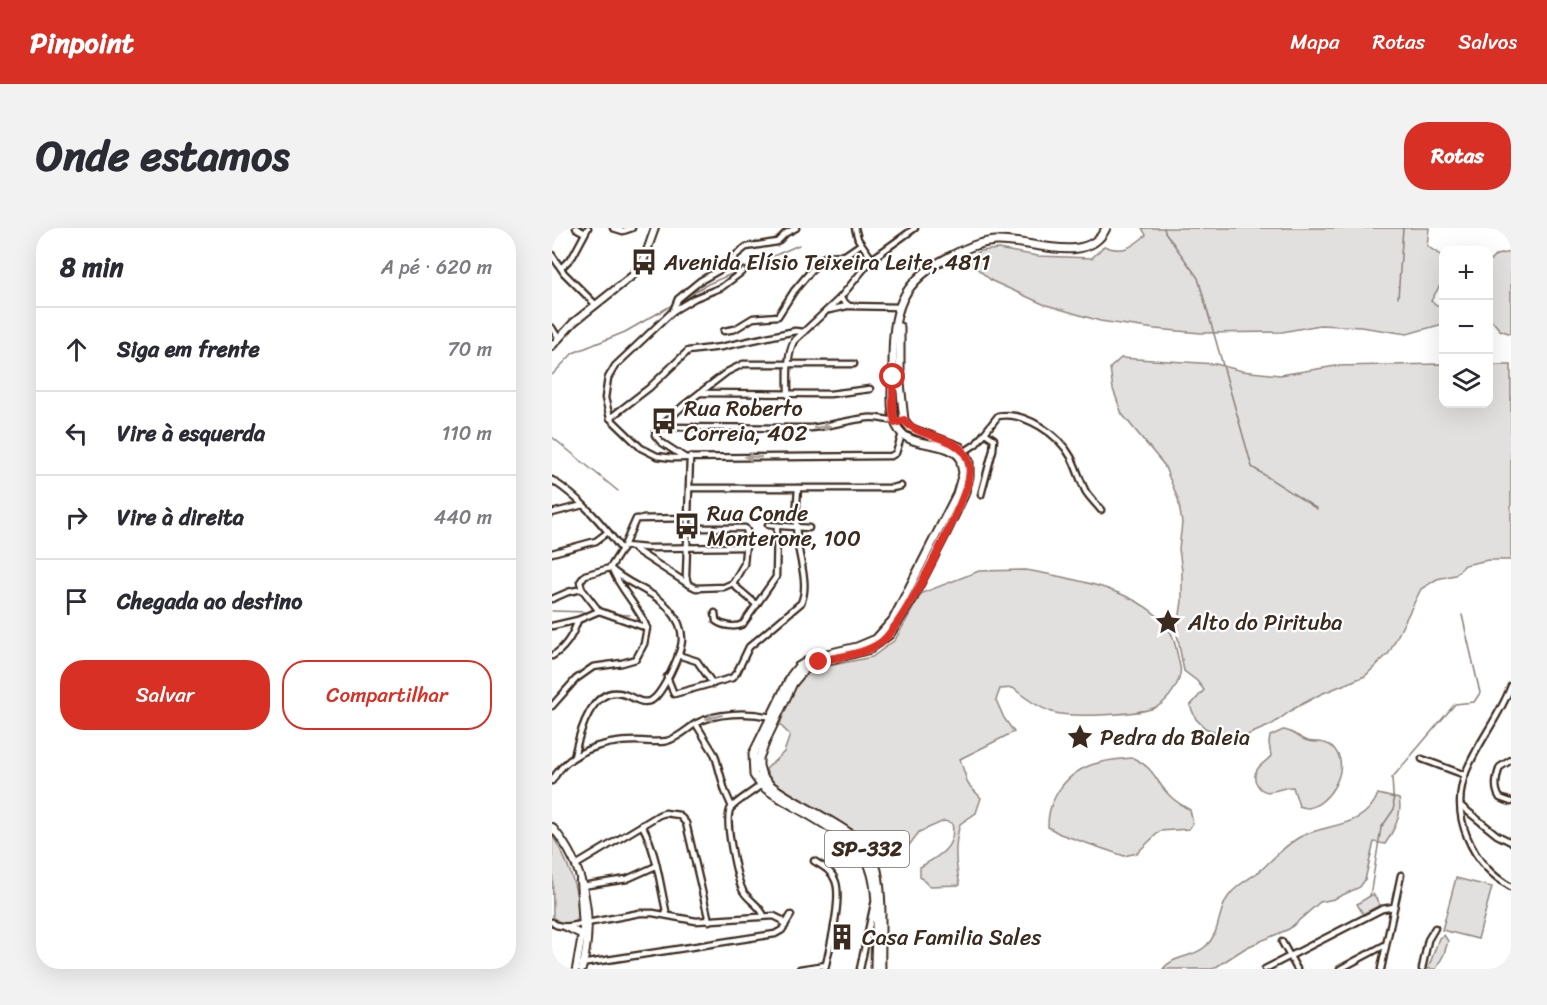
<!DOCTYPE html>
<html lang="pt">
<head>
<meta charset="utf-8">
<style>
  body { margin:0; font-family:Sriracha,sans-serif; background:#f2f2f3; color:#2b2b33 }
  .controls { position:absolute; right:18px; top:18px; display:grid; overflow:hidden; border-radius:12px; box-shadow:0 6px 24px #0002 }
  .controls button { width:54px; height:54px; display:grid; place-items:center; padding:0; border:0; border-bottom:2px solid #e1e1e2; background:#fff; color:#2b2b33; font:30px sans-serif }
  .stop { position:absolute; width:18px; height:18px; margin:-14px; border:4px solid #d93025; border-radius:50%; background:#fff }
  .stop.end { background:#d93025; border-color:#fff; box-shadow:0 2px 6px #0008 }
  .list { margin:0; padding:0; list-style:none }
  h2 { display:flex; justify-content:space-between; align-items:center; height:78px; margin:0; padding:0 24px; font-size:26px }
  h2 small { font-size:20px; font-weight:400; color:#7c7c81 }
  .list li { display:grid; grid-template-columns:39px 1fr auto; gap:18px; align-items:center; box-sizing:border-box; height:84px; padding:0 24px; border-top:2px solid #e1e1e2 }
  .list b { display:block; font-size:22px; white-space:nowrap }
  .list em { font-size:20px; font-style:normal; color:#7c7c81 }
  .actions { display:flex; gap:12px; padding:18px 24px }
  .actions a { flex:1; padding:14px 0; border:2px solid #d93025; border-radius:24px; text-align:center; font-size:21px; color:#d93025 }
  .actions .main { background:#d93025; color:#fff }
  .icon { flex:none; width:33px; height:33px; fill:none; stroke:currentColor; stroke-width:2; stroke-linecap:round; stroke-linejoin:round }
  .map { position:relative; flex:none; width:959px; height:741px; overflow:hidden; border-radius:24px }
  header { display:flex; align-items:center; gap:36px; box-sizing:border-box; height:84px; padding:0 30px; background:#d93025; color:#fff }
  header strong { font-size:28px }
  nav { display:flex; gap:33px; margin-inline-start:auto; font-size:21px }
  .intro { display:flex; align-items:center; justify-content:space-between; box-sizing:border-box; height:144px; padding:0 36px }
  h1 { margin:0; font-size:42px }
  .button { padding:15px 27px; border-radius:24px; background:#d93025; color:#fff; font-size:21px; font-weight:700 }
  main { display:flex; gap:36px; padding:0 36px }
  aside { flex:1; background:#fff; border-radius:24px; box-shadow:0 6px 24px #0002 }
  .map>svg:first-child { display:block }
  .green { fill:#e2e0de; stroke:#8e857e; stroke-width:1.5 }
  .lines { fill:none; stroke-linecap:round; stroke-linejoin:round }
  .stream { stroke:#887e77; stroke-width:1.5 }
  .minor-casing { stroke:#3b2a1e; stroke-width:9 }
  .secondary-casing { stroke:#3b2a1e; stroke-width:10 }
  .primary-casing { stroke:#3b2a1e; stroke-width:11 }
  .minor { stroke:#fff; stroke-width:4.5 }
  .secondary { stroke:#fff; stroke-width:6 }
  .primary { stroke:#fff; stroke-width:7 }
  .oneway { fill:#a79f9a }
  .route { stroke:#d93025; stroke-width:8 }
  .labels { text-anchor:middle; stroke-width:4.5; stroke-linejoin:round; paint-order:stroke }
  .shield { fill:#fff; stroke:#766a62; stroke-width:1.5 }
  .shield-label { font-size:21px; font-weight:bold; fill:#3b2a1e }
  .poi-label { font-size:22px; fill:#3b2a1e; stroke:#fff; text-anchor:start }
</style>
</head>
<body>
<header>
<strong>Pinpoint</strong>
<nav><a>Mapa</a><a>Rotas</a><a>Salvos</a></nav>
</header>
<div class="intro"><h1>Onde estamos</h1><a class="button">Rotas</a></div>
<main>
<aside>
<h2>8 min<small>A pé · 620 m</small></h2>
<ul class="list">
<li><svg class="icon" aria-label="ahead" viewBox="0 0 24 24"><path d="M12 20V5M6 11l6-6 6 6"/></svg><div><b>Siga em frente</b></div><em>70 m</em></li>
<li><svg class="icon" aria-label="left" viewBox="0 0 24 24"><path d="M17 20v-9H6M10 6l-5 5 5 5"/></svg><div><b>Vire à esquerda</b></div><em>110 m</em></li>
<li><svg class="icon" aria-label="right" viewBox="0 0 24 24"><path d="M7 20v-9h11M14 6l5 5-5 5"/></svg><div><b>Vire à direita</b></div><em>440 m</em></li>
<li><svg class="icon" aria-label="arrive" viewBox="0 0 24 24"><path d="M6 21V4h12l-3 4 3 4H6"/></svg><div><b>Chegada ao destino</b></div></li>
</ul>
<div class="actions"><a class="main">Salvar</a><a>Compartilhar</a></div>
</aside>
<div class="map">
<svg width="959" height="741" viewBox="0 0 959 741">
  <rect width="100%" height="100%" fill="#fff"/>
  <filter id="ink" filterUnits="userSpaceOnUse"><feTurbulence type="fractalNoise" baseFrequency=".0167" numOctaves="2"/><feDisplacementMap in="SourceGraphic" scale="12" xChannelSelector="R" yChannelSelector="G"/><feConvolveMatrix kernelMatrix="1 2 1 2 8 2 1 2 1" color-interpolation-filters="sRGB"/></filter>
  <g filter="url(#ink)">
    <g class="green">
      <path d="M590 0H877L875 18 891 29V52L879 73 891 81V96L855 106 809 99 768 97 730 104 649 105 603 101 548 93 491 76 440 53 415 32 428 23 446 21 486 28 540 30 552 18C571 26 580 19 594 7Z"/>
      <polygon points="959,24 959,106 948,102 937,89 936,35 944,27"/>
      <polygon points="569,130 664,136 690,143 728,147 784,138 891,136 891,176 936,176 937,137 959,137 959,332 936,332 913,337 903,347 885,351 869,361 837,425 813,448 769,466 743,480 719,497 693,508 672,507 653,500 644,491 638,478 652,462 645,453 632,443 625,406 630,373 630,343 627,321 630,295 626,271 612,237 570,186 561,161 558,140"/>
      <path d="M474 342C518 350 593 362 618 403 624 413 625 427 628 438 631 452 616 474 604 479 588 487 517 490 500 484 485 479 473 470 461 460L448 461 444 472 452 490 462 504 408 531 416 556 429 570 424 585 408 596C402 617 403 635 408 657L377 658 368 649V639C386 629 405 620 400 595L392 593 367 604 352 624 333 615 314 612 218 555 214 541 232 524 238 507 228 497 236 470 250 448 262 441 320 429 343 412 370 365 427 343Z"/>
      <path d="M731 502C741 503 747 510 756 513 762 515 769 513 775 516 779 517 783 521 785 525 797 543 776 577 756 580 755 580 748 579 747 578L741 559C729 558 713 572 705 556 702 552 702 546 705 542 708 536 715 533 719 528L717 515 718 508Z"/>
      <path d="M581 530C604 541 602 552 618 568 624 574 631 578 638 582L641 595 637 601 608 603 585 625 572 628 508 606 496 599C496 586 498 578 504 567 521 537 548 532 581 530Z"/>
      <path d="M826 566 847 571C851 586 841 604 833 616L822 614 813 652 808 659 782 671 768 674 737 701 695 719 661 741H611C621 727 642 730 654 718 669 704 665 684 676 669 684 657 697 651 708 643 721 631 731 619 746 610 774 594 812 602 826 566Z"/>
      <path d="M0 607C16 632 25 658 28 688L21 694 8 695 1 689Z"/>
      <polygon points="904,650 940,659 926,711 890,702"/>
      <polygon points="821,666 828,677 811,686 805,676"/>
      <polygon points="892,707 896,713 892,726 884,741 876,741 887,710"/>
    </g>
    <g class="lines">
      <g class="stream">
        <polyline points="612,0 613,4 646,50 700,239 765,281"/>
        <polyline points="846,70 851,0"/>
        <polyline points="128,72 156,56 247,17"/>
        <polyline points="0,147 21,125 73,104 122,76"/>
        <polyline points="0,209 66,263"/>
        <polyline points="0,383 38,384"/>
        <polyline points="61,386 78,387"/>
        <polyline points="818,668 829,600 842,581 840,550 903,476 922,474 928,465 910,387"/>
      </g>
      <g class="minor-casing">
        <g id="minor">
          <polyline points="24,0 33,5"/>
          <polyline points="61,0 71,3 80,0"/>
          <polyline points="303,0 306,11 320,31"/>
          <polyline points="0,27 12,45 44,77"/>
          <polyline points="9,40 21,28 36,0"/>
          <polyline points="191,43 170,59 143,70 121,83 63,138 56,150 53,170 58,190 89,220 105,228 120,230 339,228 344,225 350,206"/>
          <polyline points="288,70 297,78 348,79"/>
          <polyline points="277,82 295,78"/>
          <polyline points="121,83 126,71 148,53 178,36 184,27 194,19 225,14 234,5 244,0"/>
          <polyline points="0,100 7,111"/>
          <polyline points="172,103 183,101 201,90 226,88 242,63 269,31 275,28 293,27 309,16"/>
          <polyline points="148,165 278,166 318,161"/>
          <path d="M236 167C236 149 234 129 242 113L288 70 320 31 363 0"/>
          <polyline points="58,190 97,160 136,123 169,119 243,103 252,104"/>
          <path d="M107 199 259 200C278 198 296 192 315 190 328 188 339 195 352 192"/>
          <path d="M412 224 424 216 446 188C473 183 507 207 519 229 525 240 528 253 534 264 538 270 544 276 549 282"/>
          <polyline points="132,229 109,214 103,207 104,203 132,177 175,144 191,136 302,136"/>
          <path d="M0 252C29 271 50 295 70 322"/>
          <polyline points="138,260 340,260 349,258"/>
          <polyline points="429,267 441,222 442,211 433,205"/>
          <polyline points="0,285 31,277"/>
          <polyline points="216,297 257,300"/>
          <polyline points="136,300 193,300 195,303 192,336 181,355 172,359 144,360 136,356 134,348 138,229"/>
          <polyline points="72,318 95,320 194,319"/>
          <polyline points="82,321 136,356"/>
          <polyline points="0,325 44,313 56,304"/>
          <polyline points="58,340 72,318 84,291 137,290"/>
          <polyline points="181,355 184,359 205,377"/>
          <polyline points="0,371 16,364 30,361"/>
          <polyline points="47,383 30,361 28,354 33,347 58,340"/>
          <path d="M163 385 164 393C171 398 184 400 191 396L224 349 225 298"/>
          <polyline points="0,398 26,392 47,383 95,400"/>
          <polyline points="126,427 145,433 161,456"/>
          <path d="M0 428C14 420 21 407 26 392"/>
          <path d="M115 449 122 466 180 450 185 444 197 419 249 375C258 355 246 329 245 309 243 293 245 276 246 260"/>
          <path d="M959 458C948 488 926 514 914 544 897 588 920 637 959 659"/>
          <path d="M0 478 24 451 41 439 70 435 84 431 92 416 95 400C87 379 70 364 61 343"/>
          <polyline points="144,496 163,527 173,563 180,579"/>
          <path d="M22 529C27 506 40 454 74 467 83 470 90 477 100 472 111 465 130 424 130 411 130 401 125 390 118 382 103 363 75 357 58 340"/>
          <polyline points="870,531 913,547"/>
          <path d="M959 532 948 539C944 549 942 561 948 570L959 574"/>
          <path d="M0 553C16 523 52 513 83 513 94 513 105 515 115 513 126 510 134 502 143 496 164 484 196 484 219 489"/>
          <path d="M209 557C201 564 186 572 179 580 171 590 185 651 191 663 197 673 208 677 212 688"/>
          <polyline points="909,578 945,607 959,614"/>
          <path d="M90 597C105 624 108 658 115 687"/>
          <path d="M262 633C270 638 280 643 283 652 291 669 277 722 273 741"/>
          <polyline points="24,637 107,587 113,585 127,587 134,595 157,693"/>
          <polyline points="30,658 75,651 104,638"/>
          <polyline points="0,694 4,697 14,699 88,685 101,685 144,693 222,688 230,692 233,698"/>
          <polyline points="730,714 745,741"/>
          <polyline points="29,736 223,706 230,702 239,687"/>
          <polyline points="248,741 274,737"/>
          <polyline points="308,741 322,676"/>
          <polyline points="713,741 830,681 842,679"/>
          <polyline points="788,741 833,717"/>
          <polyline points="829,741 849,647"/>
          <polyline points="870,741 876,712 883,700"/>
        </g>
      </g>
      <g class="secondary-casing">
        <g id="secondary">
          <polyline points="0,118 22,94 80,48 92,31 103,0"/>
          <path d="M0 599C34 639 43 691 30 741"/>
          <polyline points="14,699 31,707"/>
          <polyline points="24,741 31,701 28,652"/>
        </g>
      </g>
      <g class="primary-casing">
        <g id="primary">
          <path d="M323 741C323 712 328 666 318 640 306 606 237 580 209 557L202 547 201 526 239 448 246 439 262 429 305 419 324 411 341 392 405 266 411 245 408 229C392 211 360 221 347 202 336 187 341 152 341 134 341 82 348 54 397 29 413 21 426 14 444 13 477 11 536 39 554 0"/>
          <path d="M329 741C328 715 332 658 323 636 318 623 308 612 297 605 272 587 243 576 218 557L210 548 207 538V530L215 510 241 455 251 443 259 437 318 421 338 406 359 373 394 305 412 267 417 249V233L408 219 365 203 358 200 352 192 348 155V99"/>
        </g>
      </g>
      <use href="#minor" class="minor"/>
      <use href="#secondary" class="secondary"/>
      <use href="#primary" class="primary"/>
    </g>
    <defs><path id="oneway-solid" d="M-6-.8H1V-3.2L6.5 0L1 3.2V.8H-6Z" transform="scale(1.5)"/></defs>
    <g class="oneway">
      <use href="#oneway-solid" transform="translate(270 199) rotate(-6)"/>
      <use href="#oneway-solid" transform="translate(201 229) rotate(180)"/>
      <use href="#oneway-solid" transform="translate(162 489) rotate(166)"/>
    </g>
  </g>
  <g class="lines" filter="url(#ink)">
    <path class="route" d="M267 434C287 428 311 427 328 415 351 399 411 279 417 250 418 244 418 237 416 232 407 206 369 212 352 192L343 195 341 183V149"/>
  </g>
  <defs>
    <g id="bus-bare" transform="scale(2.07)"><path d="M-5-6H5V4H4V6H2V4H-2V6H-4V4H-5ZM-3.5-4V0h7V-4ZM-3.5 1.2v1.5H-2V1.2ZM2 1.2v1.5H3.5V1.2Z" fill="#3b2a1e" stroke="#fff" stroke-width="2.5" paint-order="stroke"/></g>
    <g id="sight-bare" transform="scale(2.07)"><path d="M0-6L1.8-2.2L6-1.7L2.9 1.2L3.7 5.4L0 3.3L-3.7 5.4L-2.9 1.2L-6-1.7L-1.8-2.2Z" fill="#3b2a1e" stroke="#fff" stroke-width="2.5" paint-order="stroke"/></g>
    <g id="building-bare" transform="scale(2.07)"><path d="M-4-6H4V6H1V3H-1V6H-4ZM-2.5-4.3h1.7v1.8h-1.7ZM.8-4.3h1.7v1.8H.8ZM-2.5-1h1.7V.8h-1.7ZM.8-1h1.7V.8H.8Z" fill="#3b2a1e" stroke="#fff" stroke-width="2.5" paint-order="stroke"/></g>
  </defs>
  <g fill-rule="evenodd">
    <use href="#bus-bare" x="92" y="34"/>
    <use href="#bus-bare" x="112" y="193"/>
    <use href="#bus-bare" x="135" y="298"/>
    <use href="#sight-bare" x="616" y="394"/>
    <use href="#sight-bare" x="528" y="509"/>
    <use href="#building-bare" x="290" y="709"/>
  </g>
  <g class="labels">
    <rect class="shield" x="273" y="603" width="84" height="36" rx="4.5"/>
    <g class="shield-label">
      <text x="315" y="628">SP-332</text>
    </g>
    <g class="poi-label">
      <text x="112" y="42">Avenida Elísio Teixeira Leite, 4811</text>
      <text x="132" y="188">Rua Roberto<tspan x="132" dy="25">Correia, 402</tspan></text>
      <text x="155" y="293">Rua Conde<tspan x="155" dy="25">Monterone, 100</tspan></text>
      <text x="636" y="402">Alto do Pirituba</text>
      <text x="548" y="517">Pedra da Baleia</text>
      <text x="310" y="717">Casa Familia Sales</text>
    </g>
  </g>
</svg>
<div class="controls">
<button>+</button>
<button>−</button>
<button><svg class="icon" aria-label="layers" viewBox="0 0 24 24"><path d="M12 4l9 5-9 5-9-5zM3 14l9 5 9-5"/></svg></button>
</div>
<div class="stop" style="left:341px;top:149px"></div>
<div class="stop end" style="left:267px;top:434px"></div>
</div>
</main>
</body>
</html>
